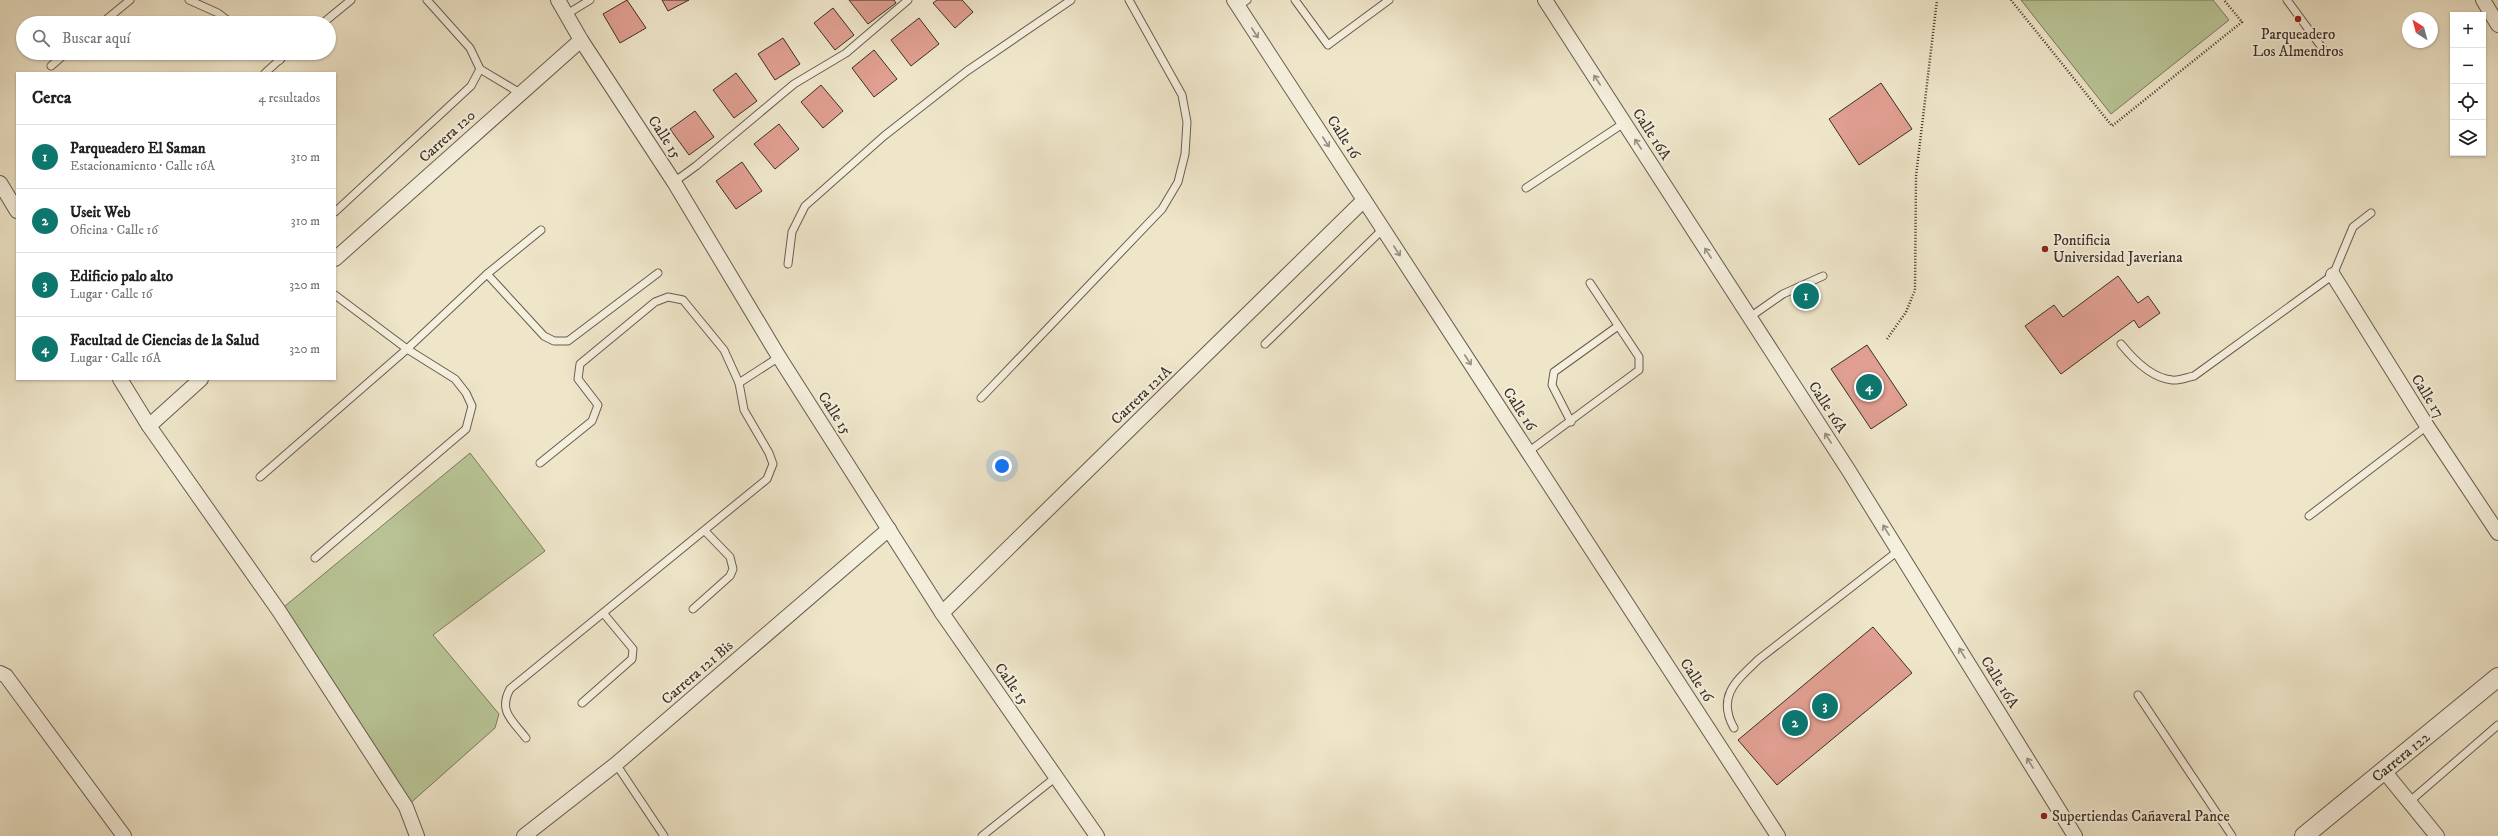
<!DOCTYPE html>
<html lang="es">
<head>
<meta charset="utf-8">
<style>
  body { margin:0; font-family:"IM FELL DW Pica",serif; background:#f6f6f6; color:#202124 }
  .controls { position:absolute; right:12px; top:12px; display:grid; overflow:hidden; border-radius:0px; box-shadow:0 1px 3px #0004 }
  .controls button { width:36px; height:36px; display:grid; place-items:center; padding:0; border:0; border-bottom:1px solid #e0e0e0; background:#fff; color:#202124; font:20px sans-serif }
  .compass { position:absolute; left:2402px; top:12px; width:36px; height:36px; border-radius:50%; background:#fff; box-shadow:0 1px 3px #0004; rotate:324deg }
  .you { position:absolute; left:1002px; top:466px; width:14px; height:14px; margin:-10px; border:3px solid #fff; border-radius:50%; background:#1a73e8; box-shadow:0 0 0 6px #1a73e833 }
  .badge { display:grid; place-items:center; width:26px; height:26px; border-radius:50%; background:#0f766e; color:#fff; font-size:13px; font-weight:700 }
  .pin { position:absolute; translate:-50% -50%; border:2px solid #fff; box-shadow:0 1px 4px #0006 }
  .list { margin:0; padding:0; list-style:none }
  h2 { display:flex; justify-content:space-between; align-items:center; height:52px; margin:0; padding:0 16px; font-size:17px }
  h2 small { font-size:13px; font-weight:400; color:#757577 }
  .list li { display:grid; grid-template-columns:26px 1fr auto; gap:12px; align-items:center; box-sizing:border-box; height:64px; padding:0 16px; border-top:1px solid #e0e0e0 }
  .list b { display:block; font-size:15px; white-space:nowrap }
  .list p { margin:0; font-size:13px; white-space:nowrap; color:#757577 }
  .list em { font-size:13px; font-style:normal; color:#757577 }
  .icon { flex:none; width:22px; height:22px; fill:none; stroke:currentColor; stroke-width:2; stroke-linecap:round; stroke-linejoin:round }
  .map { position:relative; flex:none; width:2498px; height:836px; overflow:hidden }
  .search { position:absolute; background:#fff; box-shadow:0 1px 3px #0004; left:16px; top:16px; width:320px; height:44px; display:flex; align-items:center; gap:10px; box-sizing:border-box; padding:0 14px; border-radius:22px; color:#757577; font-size:15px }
  .panel { position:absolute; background:#fff; box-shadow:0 1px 3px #0004; left:16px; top:72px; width:320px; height:308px; border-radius:0px }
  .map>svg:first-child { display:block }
  .green { fill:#b9c597; stroke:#7a7a5e }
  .building { fill:#e09f91; stroke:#3b2f26 }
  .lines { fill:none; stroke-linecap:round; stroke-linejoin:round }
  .service-casing { stroke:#685d4f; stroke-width:9 }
  .minor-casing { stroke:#685d4f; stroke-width:16 }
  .tertiary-casing { stroke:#685d4f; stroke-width:20 }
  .path { stroke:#3b2f26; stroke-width:2.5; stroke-dasharray:1 2; stroke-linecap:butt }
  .service { stroke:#f5efdd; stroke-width:7 }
  .minor { stroke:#f5efdd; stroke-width:14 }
  .tertiary { stroke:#f5efdd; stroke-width:18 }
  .oneway { stroke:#988f82 }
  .poi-dot { fill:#8f2418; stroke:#f5efdd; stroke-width:1.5 }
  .labels { text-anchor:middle; stroke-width:4; stroke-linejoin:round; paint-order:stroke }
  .poi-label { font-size:15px; fill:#3b2f26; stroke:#f5efdd; text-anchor:start }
  .street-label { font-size:15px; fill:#3b2f26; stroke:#f5efdd }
</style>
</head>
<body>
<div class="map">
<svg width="2498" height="836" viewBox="0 0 2498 836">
  <rect width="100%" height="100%" fill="#efe6ca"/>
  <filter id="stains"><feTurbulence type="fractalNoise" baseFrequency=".005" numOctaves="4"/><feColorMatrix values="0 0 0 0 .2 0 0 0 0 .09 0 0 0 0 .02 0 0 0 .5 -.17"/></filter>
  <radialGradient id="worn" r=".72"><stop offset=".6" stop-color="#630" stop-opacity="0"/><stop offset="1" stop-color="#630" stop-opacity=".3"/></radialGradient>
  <g class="green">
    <polygon points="2021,0 2213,0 2229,20 2111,114"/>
    <polygon points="470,453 545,551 433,635 499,714 495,728 406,807 279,611"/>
  </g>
  <g class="building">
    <polygon points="627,0 646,28 620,43 603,14"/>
    <polygon points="662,0 689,0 668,11"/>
    <polygon points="849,0 894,0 896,3 868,24"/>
    <polygon points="937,0 962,0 973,12 955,28 933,3"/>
    <polygon points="833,8 854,35 835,50 814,23"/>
    <polygon points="919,18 939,44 911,66 891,40"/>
    <polygon points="783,38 800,64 775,80 758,54"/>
    <polygon points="874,50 897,79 874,97 852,68"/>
    <polygon points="736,73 757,101 734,118 713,90"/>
    <polygon points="1881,83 1912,129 1859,165 1829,119"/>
    <polygon points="821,85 843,111 823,128 801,102"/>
    <polygon points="695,111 714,137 689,155 670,129"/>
    <polygon points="779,124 799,149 775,169 754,144"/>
    <polygon points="742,162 762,191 736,209 716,181"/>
    <polygon points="2118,276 2138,303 2148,296 2160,313 2139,328 2134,320 2061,374 2025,326 2054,305 2063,317"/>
    <polygon points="1867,345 1907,405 1871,429 1831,369"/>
    <polygon points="1873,627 1912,673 1777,785 1738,740"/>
  </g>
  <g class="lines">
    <g class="service-casing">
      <g id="service">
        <polyline points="189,0 218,13 231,23"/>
        <polyline points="1295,0 1328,45 1389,0"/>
        <polyline points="2287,0 2323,49"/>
        <polyline points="1238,6 1247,0"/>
        <polyline points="567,14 590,0"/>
        <polyline points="102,23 130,0"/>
        <polyline points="323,23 351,0"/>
        <polyline points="271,53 280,60"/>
        <polyline points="51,66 66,53"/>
        <polyline points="480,69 520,93"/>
        <polyline points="265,73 287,53"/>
        <polyline points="674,182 696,166 794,84 846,53 908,0"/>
        <polyline points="1526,188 1624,123"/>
        <polyline points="335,212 471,86 480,69 470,48 427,0"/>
        <polyline points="788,264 792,232 805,206 884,136 967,71 1071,0"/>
        <polyline points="487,274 544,336 554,341 568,341 658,273"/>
        <polyline points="1750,317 1783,294 1823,276"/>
        <polyline points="1265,344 1383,229"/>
        <path d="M2121 344C2133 359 2152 378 2172 380 2179 381 2188 377 2194 376L2333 275 2353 227 2371 213"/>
        <polyline points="739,383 779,357"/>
        <polyline points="981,398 1162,209 1178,182 1185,154 1187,122 1182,95 1129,0"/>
        <polyline points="1571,422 1552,385 1554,372 1618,326"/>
        <polyline points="1528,452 1639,370 1639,357 1590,283"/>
        <polyline points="260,477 407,349 487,274 541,230"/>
        <polyline points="2309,516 2427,426"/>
        <polyline points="315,558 466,429 472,406 466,393 455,379 407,349 335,295"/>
        <polyline points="693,609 730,576 733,569 730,557 705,531"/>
        <polyline points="2138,695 2232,836"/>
        <polyline points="582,703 632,659 633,649 604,614"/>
        <path d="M1734 728C1716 696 1737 680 1759 659L1898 551"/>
        <path d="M526 738C512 720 498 711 510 689L767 479 773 464 769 453 744 410 739 383 724 350 683 300 668 297 655 302 580 364 578 379 598 405 592 421 540 463"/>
        <polyline points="616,764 664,836"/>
        <polyline points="2409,802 2498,725"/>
        <polyline points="982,836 1056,777"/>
      </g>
    </g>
    <g class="minor-casing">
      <g id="minor">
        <polyline points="558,0 581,40 674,182 779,357 942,613 1097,836"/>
        <polyline points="1234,0 1778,836"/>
        <polyline points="1545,0 1849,471 2075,836"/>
        <polyline points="2483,0 2498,25"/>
        <polyline points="0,183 17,211"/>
        <polyline points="335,259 581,40"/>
        <polyline points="2333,275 2427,426 2498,533"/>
        <polyline points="120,379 149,426 279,611 406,807 417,836"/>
        <polyline points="149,426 201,379"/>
        <polyline points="942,613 1364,200"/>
        <polyline points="0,673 6,676 124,836"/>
        <polyline points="2384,771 2437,836"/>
        <polyline points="524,836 616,764 889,529"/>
      </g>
    </g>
    <g class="tertiary-casing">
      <g id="tertiary">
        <path id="s1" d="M2304 836 2498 677"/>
      </g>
    </g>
    <g class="path">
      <polyline points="2011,0 2112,126 2242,22 2224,0"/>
      <polyline points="1887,339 1906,312 1915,290 1916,176 1937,0"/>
    </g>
    <use href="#service" class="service"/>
    <use href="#minor" class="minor"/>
    <use href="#tertiary" class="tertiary"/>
  </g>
  <defs><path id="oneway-shaft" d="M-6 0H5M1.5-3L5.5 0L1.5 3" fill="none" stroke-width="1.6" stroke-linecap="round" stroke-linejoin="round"/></defs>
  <g class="oneway">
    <use href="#oneway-shaft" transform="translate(1255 33) rotate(57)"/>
    <use href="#oneway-shaft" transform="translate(1597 80) rotate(-123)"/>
    <use href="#oneway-shaft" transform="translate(1326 142) rotate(57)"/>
    <use href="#oneway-shaft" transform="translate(1638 144) rotate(-123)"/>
    <use href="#oneway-shaft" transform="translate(1397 251) rotate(57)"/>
    <use href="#oneway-shaft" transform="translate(1708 253) rotate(-123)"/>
    <use href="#oneway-shaft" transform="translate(1468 360) rotate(57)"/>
    <use href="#oneway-shaft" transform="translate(1828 438) rotate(-123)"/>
    <use href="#oneway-shaft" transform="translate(1886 530) rotate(-122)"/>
    <use href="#oneway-shaft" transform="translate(1962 653) rotate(-122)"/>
    <use href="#oneway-shaft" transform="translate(2030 763) rotate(-122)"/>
  </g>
  <g class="poi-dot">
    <circle cx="2298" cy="19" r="4"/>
    <circle cx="2045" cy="249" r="4"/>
    <circle cx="2044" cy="816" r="4"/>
  </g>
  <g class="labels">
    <g class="poi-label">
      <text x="2298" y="39" text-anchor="middle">Parqueadero<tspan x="2298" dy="17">Los Almendros</tspan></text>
      <text x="2053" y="245">Pontificia<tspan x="2053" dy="17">Universidad Javeriana</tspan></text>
      <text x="2052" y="821">Supertiendas Cañaveral Pance</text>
    </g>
    <g class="street-label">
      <text transform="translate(1652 134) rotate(57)" y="5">Calle 16A</text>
      <text transform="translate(447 136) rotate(-42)" y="5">Carrera 120</text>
      <text transform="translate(665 137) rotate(57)" y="5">Calle 15</text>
      <text transform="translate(1344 137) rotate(57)" y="5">Calle 16</text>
      <text transform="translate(1141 395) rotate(-44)" y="5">Carrera 121A</text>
      <text transform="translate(2428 396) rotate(58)" y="5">Calle 17</text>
      <text transform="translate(1828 407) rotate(57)" y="5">Calle 16A</text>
      <text transform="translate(1520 409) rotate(57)" y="5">Calle 16</text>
      <text transform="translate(835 413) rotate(57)" y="5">Calle 15</text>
      <text transform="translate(697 672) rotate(-41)" y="5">Carrera 121 Bis</text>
      <text transform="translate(1697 680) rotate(57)" y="5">Calle 16</text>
      <text transform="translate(2000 682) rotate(58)" y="5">Calle 16A</text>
      <text transform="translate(1012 684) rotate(55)" y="5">Calle 15</text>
      <text dy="5" stroke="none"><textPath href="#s1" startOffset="125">Carrera 122</textPath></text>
    </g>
  </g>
  <rect width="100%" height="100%" filter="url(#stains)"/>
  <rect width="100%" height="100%" fill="url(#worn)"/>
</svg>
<div class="controls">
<button>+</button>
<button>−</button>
<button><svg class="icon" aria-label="locate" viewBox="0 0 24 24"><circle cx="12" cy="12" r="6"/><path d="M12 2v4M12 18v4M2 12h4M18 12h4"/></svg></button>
<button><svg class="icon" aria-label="layers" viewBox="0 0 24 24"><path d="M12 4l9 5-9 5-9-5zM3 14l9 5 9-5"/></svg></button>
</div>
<svg class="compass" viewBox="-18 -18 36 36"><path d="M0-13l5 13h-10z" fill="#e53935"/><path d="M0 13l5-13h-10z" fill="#757577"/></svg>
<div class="you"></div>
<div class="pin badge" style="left:1806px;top:296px">1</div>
<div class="pin badge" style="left:1795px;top:723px">2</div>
<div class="pin badge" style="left:1825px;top:706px">3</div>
<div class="pin badge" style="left:1869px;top:387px">4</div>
<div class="search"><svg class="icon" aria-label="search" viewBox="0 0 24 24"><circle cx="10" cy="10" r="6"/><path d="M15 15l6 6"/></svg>Buscar aquí</div>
<section class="panel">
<h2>Cerca<small>4 resultados</small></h2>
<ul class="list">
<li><span class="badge">1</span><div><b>Parqueadero El Saman</b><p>Estacionamiento · Calle 16A</p></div><em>310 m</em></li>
<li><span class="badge">2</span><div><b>Useit Web</b><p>Oficina · Calle 16</p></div><em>310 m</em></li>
<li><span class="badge">3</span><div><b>Edificio palo alto</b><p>Lugar · Calle 16</p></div><em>320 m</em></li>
<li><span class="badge">4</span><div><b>Facultad de Ciencias de la Salud</b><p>Lugar · Calle 16A</p></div><em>320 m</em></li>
</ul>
</section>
</div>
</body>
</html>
